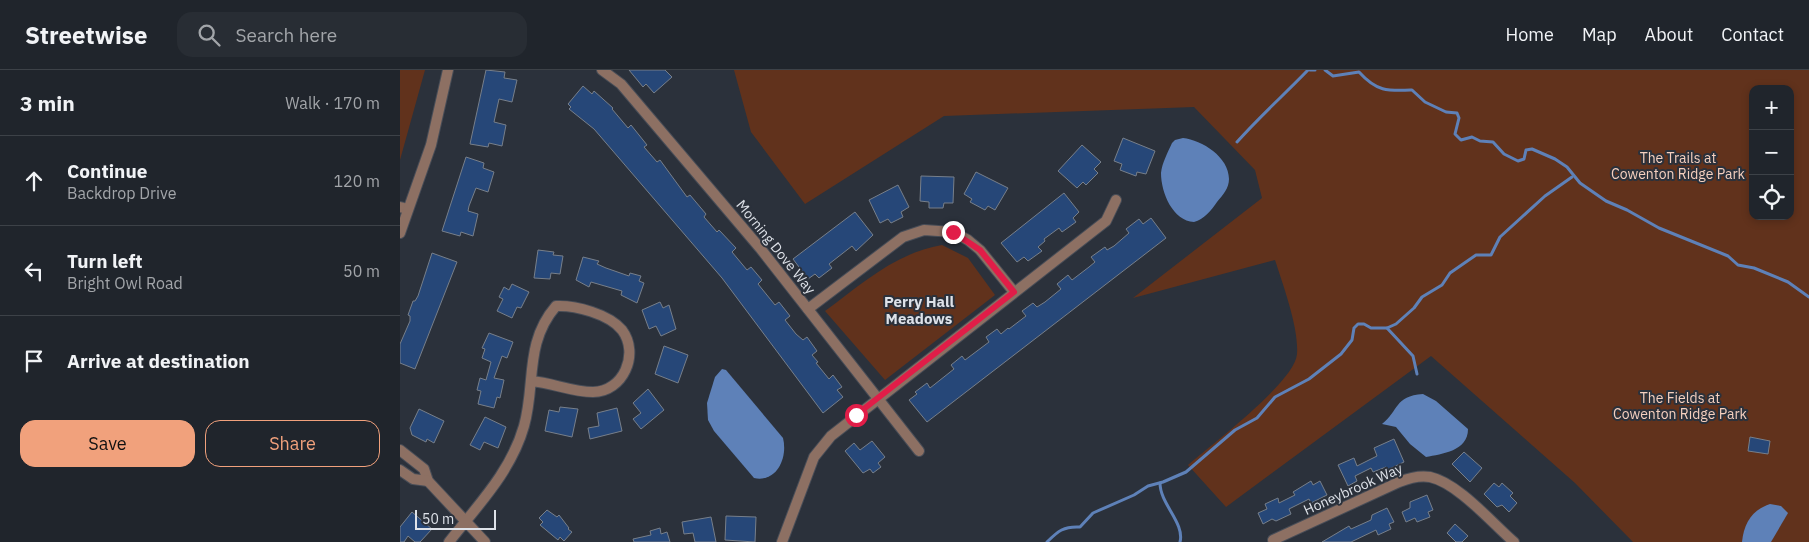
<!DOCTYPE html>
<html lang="en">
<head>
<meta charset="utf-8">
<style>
  body { margin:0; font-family:"IBM Plex Sans",sans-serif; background:#282d34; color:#f1f3f6 }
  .controls { position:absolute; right:15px; top:15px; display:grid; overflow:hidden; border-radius:10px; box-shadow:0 2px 8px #0003 }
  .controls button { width:45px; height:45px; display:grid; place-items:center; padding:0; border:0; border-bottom:1px solid #3d4248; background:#20252c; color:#f1f3f6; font:25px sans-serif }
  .scale { position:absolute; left:15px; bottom:12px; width:81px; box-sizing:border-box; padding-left:5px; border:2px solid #dee2e9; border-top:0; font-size:14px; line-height:18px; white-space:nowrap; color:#dee2e9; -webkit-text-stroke:4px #2b313b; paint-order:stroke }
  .stop { position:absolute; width:15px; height:15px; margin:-11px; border:4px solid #e11d48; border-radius:50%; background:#fff }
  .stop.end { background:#e11d48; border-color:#fff; box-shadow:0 1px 5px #0008 }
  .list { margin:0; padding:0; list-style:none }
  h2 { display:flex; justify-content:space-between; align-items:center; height:65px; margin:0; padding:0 20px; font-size:21px }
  h2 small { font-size:16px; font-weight:400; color:#a2a5a9 }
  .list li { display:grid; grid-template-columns:32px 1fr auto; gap:15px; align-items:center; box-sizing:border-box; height:90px; padding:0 20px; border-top:1px solid #3d4248 }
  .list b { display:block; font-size:19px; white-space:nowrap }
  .list p { margin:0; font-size:16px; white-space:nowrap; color:#a2a5a9 }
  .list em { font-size:16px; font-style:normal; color:#a2a5a9 }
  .actions { display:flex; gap:10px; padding:15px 20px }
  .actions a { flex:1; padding:11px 0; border:1px solid #f1a17c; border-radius:15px; text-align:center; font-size:18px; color:#f1a17c }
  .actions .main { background:#f1a17c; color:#111 }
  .icon { flex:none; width:28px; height:28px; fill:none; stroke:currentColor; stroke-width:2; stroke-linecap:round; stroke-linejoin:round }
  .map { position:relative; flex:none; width:1409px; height:472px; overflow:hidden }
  header { display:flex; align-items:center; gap:30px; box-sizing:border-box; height:70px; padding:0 25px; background:#20252c; border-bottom:1px solid #3d4248 }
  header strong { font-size:24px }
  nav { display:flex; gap:28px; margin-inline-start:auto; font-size:18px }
  .search { width:350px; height:45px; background:#282d34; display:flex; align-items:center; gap:12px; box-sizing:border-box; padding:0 18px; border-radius:15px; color:#a2a5a9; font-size:19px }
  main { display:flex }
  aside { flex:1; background:#20252c }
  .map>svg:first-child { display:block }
  .green { fill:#61321c; fill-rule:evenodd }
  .water { fill:#5e81b8 }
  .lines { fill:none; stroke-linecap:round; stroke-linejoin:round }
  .stream { stroke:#5e81b8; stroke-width:3 }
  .building { fill:#264778; stroke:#777f8a }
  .minor-casing { stroke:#484d57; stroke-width:12 }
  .tertiary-casing { stroke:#484d57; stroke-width:12 }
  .minor { stroke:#8d7063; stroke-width:10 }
  .tertiary { stroke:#8d7063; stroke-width:10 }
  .route { stroke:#e11d48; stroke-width:6 }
  .labels { text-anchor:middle; stroke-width:4; stroke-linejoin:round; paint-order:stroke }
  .park-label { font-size:14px; fill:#f6d0bf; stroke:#2b313b }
  .street-label { font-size:14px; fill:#dee2e9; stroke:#2b313b }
  .neighbourhood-label { font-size:15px; font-weight:bold; fill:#dee2e9; stroke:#2b313b }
</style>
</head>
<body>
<header>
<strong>Streetwise</strong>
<div class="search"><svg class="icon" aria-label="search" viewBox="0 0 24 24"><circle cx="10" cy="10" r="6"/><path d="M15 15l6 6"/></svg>Search here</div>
<nav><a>Home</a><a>Map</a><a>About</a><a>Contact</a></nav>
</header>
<main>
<aside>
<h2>3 min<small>Walk · 170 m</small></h2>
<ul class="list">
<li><svg class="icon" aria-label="ahead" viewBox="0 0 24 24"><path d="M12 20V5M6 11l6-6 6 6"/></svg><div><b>Continue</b><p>Backdrop Drive</p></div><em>120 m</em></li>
<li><svg class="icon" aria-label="left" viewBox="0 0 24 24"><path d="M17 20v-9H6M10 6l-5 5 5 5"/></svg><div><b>Turn left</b><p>Bright Owl Road</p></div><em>50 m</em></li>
<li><svg class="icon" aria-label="arrive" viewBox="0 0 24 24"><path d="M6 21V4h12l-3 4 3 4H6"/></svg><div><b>Arrive at destination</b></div></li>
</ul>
<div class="actions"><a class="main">Save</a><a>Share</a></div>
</aside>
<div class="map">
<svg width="1409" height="472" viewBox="0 0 1409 472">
  <rect width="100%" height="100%" fill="#2b313b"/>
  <g class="green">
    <polygon points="0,0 25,0 0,90"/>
    <path d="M334 0H1409V472H1233L1175 413 1031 286 826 437 788 395C811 375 895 312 897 284 899 258 883 215 875 190L733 228 862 128 855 100 794 37 544 46 405 134 351 62ZM1353 19H1390V146H1353Z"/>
    <path d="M542 175 568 188 595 225 485 310 425 241C462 214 495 183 542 175Z"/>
  </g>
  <g class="water">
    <path d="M783 68C802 70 829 87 829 109 829 118 823 125 817 132 811 141 804 149 794 152 773 151 761 123 761 103 762 93 768 82 772 73L775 70Z"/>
    <path d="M322 299 326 300 383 368C388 387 377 413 354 408L314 361 308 350 307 333 315 307Z"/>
    <path d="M1023 324 1036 331 1068 359C1068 381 1042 384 1026 387L1010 374 996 357 982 354C999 341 994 326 1023 324Z"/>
    <path d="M1370 434 1381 436 1388 443 1371 472H1342C1344 453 1352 440 1370 434Z"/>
  </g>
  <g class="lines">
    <g class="stream">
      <polyline points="910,0 915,0"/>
      <path d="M925 0 933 6 959 2C977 22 988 21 1012 20L1025 32 1046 42 1057 43 1059 48 1055 64 1061 70 1072 67 1080 71 1093 72 1104 84 1118 91 1124 89 1126 80 1132 79 1155 89 1167 97 1180 113 1206 131 1227 140 1259 158 1328 186 1338 195 1354 198 1388 212 1409 227"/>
      <path d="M837 72C860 46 884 25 908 0"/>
      <polyline points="987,258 1013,286 1017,304"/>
      <path d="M760 413C760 434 785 453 780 472"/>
      <path d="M647 472C658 461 664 456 680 457L693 443 734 425 748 416 763 412 786 402 835 360 857 348 875 327 909 309 941 284 952 270 954 258 958 254H964L971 258H987L996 254 1014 238 1022 227 1042 215 1050 203 1076 185H1091L1100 167 1145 126 1172 107"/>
    </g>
  </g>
  <g class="building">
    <polygon points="86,0 105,2 104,8 117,10 112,32 99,29 94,52 106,55 102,76 89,73 88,77 70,74"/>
    <polygon points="229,0 265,0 272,7 254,23 246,14 243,17"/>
    <polygon points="183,16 192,24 194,21 213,38 212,39 228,58 231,55 247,75 244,77 257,92 260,90 287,127 290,125 306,144 304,147 317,162 319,160 336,178 332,182 347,200 351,197 362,210 358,214 375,235 379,232 390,246 385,250 396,264 403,270 407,267 417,281 412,285 418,292 416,293 429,309 433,305 442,317 437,320 443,327 423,343 322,208 194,59 169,39 171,37 168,34"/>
    <polygon points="723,68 755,81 746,104 737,102 736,106 720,100 722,94 714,91"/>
    <polygon points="682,75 701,92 694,99 698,103 686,115 683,112 677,118 658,101"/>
    <polygon points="66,87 84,93 83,98 94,102 88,122 76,118 69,136 68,141 78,144 73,166 61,162 60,166 42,161"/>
    <polygon points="576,102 608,118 595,140 588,136 585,140 570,132 572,129 564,124"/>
    <polygon points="521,106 554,107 553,133 544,133 543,138 529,138 529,132 520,131"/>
    <polygon points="498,115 509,137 501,142 503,147 491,153 488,149 480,153 469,130"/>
    <polygon points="664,123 679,142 673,148 676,152 662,162 659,158 644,169 645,171 638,177 642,181 628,191 624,187 617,192 601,173"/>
    <polygon points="455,142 473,165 456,181 452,176 429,194 432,198 419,208 415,204 408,209 393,189"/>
    <polygon points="751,148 766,168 527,352 509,330 517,324 515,322 527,313 530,318 554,299 551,295 562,286 565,290 589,272 586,267 597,259 601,264 608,258 609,259 626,246 622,241 633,233 637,237 645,232 661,219 657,214 668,205 672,210 689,197 695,192 691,187 705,177 707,180 714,176 729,163 726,159 739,149 743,154"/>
    <polygon points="138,180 154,182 153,185 163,186 160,204 151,203 150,209 134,208"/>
    <polygon points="32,183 57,192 15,299 0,293 0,274 10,251 10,246 8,245 13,231 15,231 18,226"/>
    <polygon points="183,187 199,191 197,194 206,198 229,206 230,203 241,206 239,211 244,213 237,233 221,225 222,221 191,212 189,217 176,210"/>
    <polygon points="112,214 129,222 121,238 117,237 112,248 97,241 103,229 99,227 104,217 109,220"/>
    <polygon points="260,232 263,238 269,235 276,259 261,266 256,256 249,259 242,240"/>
    <polygon points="89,263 113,272 107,288 102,286 94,308 104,310 100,328 97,327 94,338 78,334 81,321 77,320 80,308 86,310 91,292 82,288 85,279 82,278"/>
    <polygon points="264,276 288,285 278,313 255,304"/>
    <polygon points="248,319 264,340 241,359 233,349 241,343 233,333"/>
    <polygon points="160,337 178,339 172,367 145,361 149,340 159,342"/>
    <polygon points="217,338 222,361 190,369 188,358 199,356 197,343"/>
    <polygon points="19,339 44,351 34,373 27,369 26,372 12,365 10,358"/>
    <polygon points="85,347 106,357 98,378 84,372 80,380 70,375"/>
    <polygon points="1350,367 1370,371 1368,384 1348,381"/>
    <polygon points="994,369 1004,392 987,400 986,397 973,402 971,398 955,406 957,411 948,416 938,395 954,388 957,396 977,386 974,378"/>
    <polygon points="472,371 485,387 478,393 481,397 473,403 470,399 463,403 445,381 454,373 460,380"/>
    <polygon points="1064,382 1082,398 1070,412 1052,394"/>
    <polygon points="911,411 913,415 920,411 927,425 911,433 909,429 889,439 891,444 876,451 872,449 863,454 858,443 867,439 865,434 878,428 879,433 895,425 893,422"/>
    <polygon points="1094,413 1099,417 1102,413 1113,423 1110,426 1117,433 1109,442 1102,435 1097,437 1084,424"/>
    <polygon points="1027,425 1033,440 1028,442 1030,447 1017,452 1015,448 1006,452 1002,442 1010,438 1010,432"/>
    <polygon points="987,438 994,452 989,454 991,459 978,465 976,460 951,472 922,472 949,456 951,459 971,450 972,445"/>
    <polygon points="147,440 157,447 159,445 169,458 168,459 172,462 164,471 160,467 158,470 140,455 143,452 139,448"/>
    <polygon points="12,442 32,459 20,472 15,472 8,466 4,472 0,472 0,457"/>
    <polygon points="326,446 356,447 355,472 325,470"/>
    <polygon points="311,447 316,472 295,472 293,463 284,464 282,452"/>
    <polygon points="1055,454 1068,466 1062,472 1056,472 1047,463"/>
    <polygon points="260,458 261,464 267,462 270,472 234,472 233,469 251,465 250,461"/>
  </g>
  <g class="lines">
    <g class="minor-casing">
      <g id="minor">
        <polyline points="202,0 221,14 360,178 519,381"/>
        <polyline points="0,137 8,139"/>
        <polyline points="408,239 503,167 524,160 553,162 568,170 580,180 614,222"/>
        <polyline points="0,380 24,399 28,411 85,472"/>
        <polyline points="0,400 13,409 28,411"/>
        <path d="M873 470 999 412C1009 408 1019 405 1030 407 1058 413 1092 453 1114 472"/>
        <path d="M49 472C77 436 111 402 124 356 136 314 124 273 156 236 175 235 209 244 222 260 240 284 223 322 193 322 173 322 152 313 132 311"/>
        <polyline points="382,472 414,387 431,366 706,151 716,130"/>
      </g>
    </g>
    <g class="tertiary-casing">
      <polyline id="tertiary" points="0,163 31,75 48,0"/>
    </g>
    <use href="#minor" class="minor"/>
    <use href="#tertiary" class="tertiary"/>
  </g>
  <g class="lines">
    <polyline class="route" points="456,345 614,222 580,180 553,162"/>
  </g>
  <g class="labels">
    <g class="park-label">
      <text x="1278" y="93">The Trails at<tspan x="1278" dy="16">Cowenton Ridge Park</tspan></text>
      <text x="1280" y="333">The Fields at<tspan x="1280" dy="16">Cowenton Ridge Park</tspan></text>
    </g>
    <g class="street-label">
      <text transform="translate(376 177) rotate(51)" y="5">Morning Dove Way</text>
      <text transform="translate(953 419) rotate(-24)" y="5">Honeybrook Way</text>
    </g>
    <g class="neighbourhood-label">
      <text x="519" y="237">Perry Hall<tspan x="519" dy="17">Meadows</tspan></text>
    </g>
  </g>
</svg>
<div class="controls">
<button>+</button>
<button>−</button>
<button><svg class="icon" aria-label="locate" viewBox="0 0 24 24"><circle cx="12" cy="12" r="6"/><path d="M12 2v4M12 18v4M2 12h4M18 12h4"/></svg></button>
</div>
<div class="scale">50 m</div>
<div class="stop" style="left:456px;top:345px"></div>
<div class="stop end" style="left:553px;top:162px"></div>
</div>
</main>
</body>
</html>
